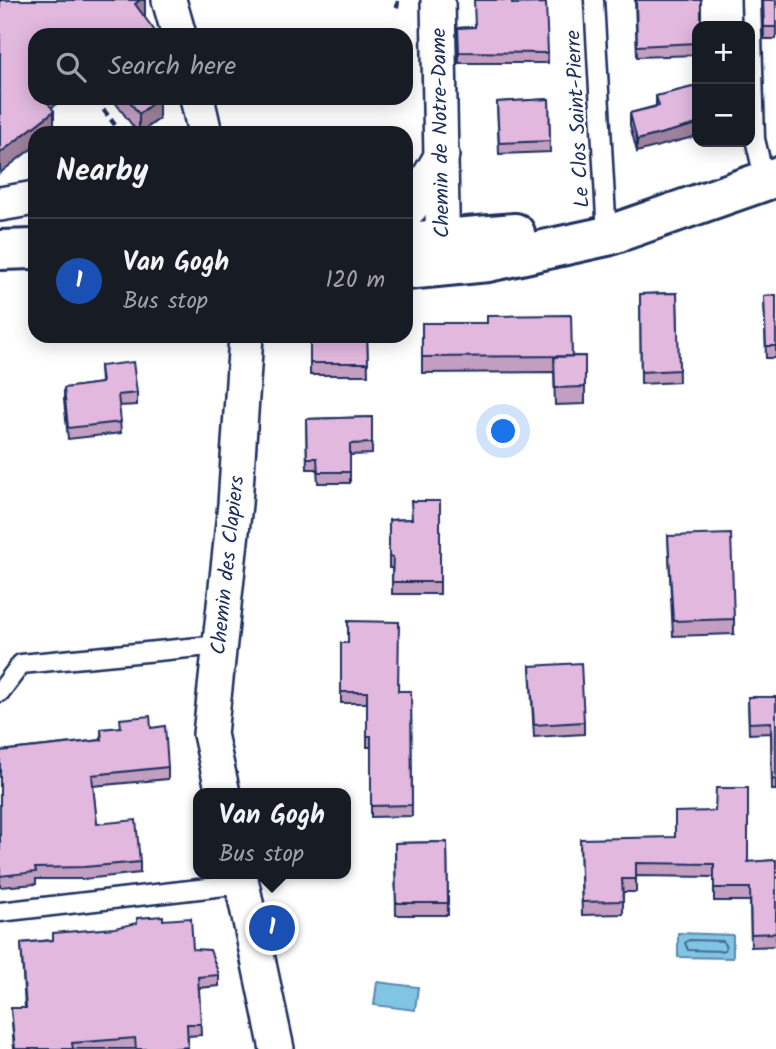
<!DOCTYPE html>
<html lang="en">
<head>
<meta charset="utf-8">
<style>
  body { margin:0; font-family:Kalam,sans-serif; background:#20242c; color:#f1f3f6 }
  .controls { position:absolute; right:21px; top:21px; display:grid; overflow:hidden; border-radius:14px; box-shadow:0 4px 18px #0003 }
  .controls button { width:63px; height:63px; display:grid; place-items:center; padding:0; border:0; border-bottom:2px solid #363941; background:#171b24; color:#f1f3f6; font:35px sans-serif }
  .you { position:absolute; left:504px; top:432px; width:24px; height:24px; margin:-18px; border:5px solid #fff; border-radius:50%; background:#1a73e8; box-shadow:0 0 0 10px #1a73e833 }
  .badge { display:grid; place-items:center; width:46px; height:46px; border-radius:50%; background:#ea580c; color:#fff; font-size:23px; font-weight:700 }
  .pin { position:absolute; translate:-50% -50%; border:4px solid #fff; box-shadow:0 2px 7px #0006 }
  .popup { position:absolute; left:193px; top:788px; width:158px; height:91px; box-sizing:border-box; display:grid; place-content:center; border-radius:14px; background:#171b24; filter:drop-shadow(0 2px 5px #0005); font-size:23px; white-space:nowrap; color:#9ea1a6 }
  .popup b { font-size:26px; color:#f1f3f6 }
  .popup::after { content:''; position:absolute; left:50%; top:100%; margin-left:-14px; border:14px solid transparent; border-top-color:#171b24 }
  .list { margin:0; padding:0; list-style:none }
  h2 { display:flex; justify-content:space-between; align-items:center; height:91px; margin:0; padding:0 28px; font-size:30px }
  h2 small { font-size:23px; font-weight:400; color:#9ea1a6 }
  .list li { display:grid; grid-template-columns:46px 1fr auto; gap:21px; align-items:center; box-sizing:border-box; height:126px; padding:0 28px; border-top:2px solid #363941 }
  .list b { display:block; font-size:26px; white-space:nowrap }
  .list p { margin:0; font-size:23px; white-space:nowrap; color:#9ea1a6 }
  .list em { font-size:23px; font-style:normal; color:#9ea1a6 }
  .icon { flex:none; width:38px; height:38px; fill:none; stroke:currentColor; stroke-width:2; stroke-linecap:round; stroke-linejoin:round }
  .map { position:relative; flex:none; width:776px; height:1049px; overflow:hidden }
  .search { position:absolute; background:#171b24; box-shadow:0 4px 18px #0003; left:28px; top:28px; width:385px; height:77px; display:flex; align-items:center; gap:18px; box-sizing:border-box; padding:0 24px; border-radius:21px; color:#9ea1a6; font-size:26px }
  .panel { position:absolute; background:#171b24; box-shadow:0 4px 18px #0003; left:28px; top:126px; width:385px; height:217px; border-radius:21px }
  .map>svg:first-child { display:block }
  .water { fill:#82c4e3; stroke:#5988ae; stroke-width:2 }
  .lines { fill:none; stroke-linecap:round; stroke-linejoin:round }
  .shore { stroke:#446b93; stroke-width:2 }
  .service-casing { stroke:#1b2f5e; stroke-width:23 }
  .minor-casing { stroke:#1b2f5e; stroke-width:38 }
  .tertiary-casing { stroke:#1b2f5e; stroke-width:44 }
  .path { stroke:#1b2f5e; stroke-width:4.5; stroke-dasharray:7 5; stroke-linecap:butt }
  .service { stroke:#fff; stroke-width:18 }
  .minor { stroke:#fff; stroke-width:33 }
  .tertiary { stroke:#fff; stroke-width:38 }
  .wall { fill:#c29ec0; stroke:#1b2f5e; stroke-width:2 }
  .shaded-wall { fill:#9e819c; stroke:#1b2f5e; stroke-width:2 }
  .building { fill:#e2b8df; stroke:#1b2f5e; stroke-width:2 }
  .labels { text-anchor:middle; stroke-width:5; stroke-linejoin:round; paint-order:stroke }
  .street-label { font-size:21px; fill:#1b2f5e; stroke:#fff }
</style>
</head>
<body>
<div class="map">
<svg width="776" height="1049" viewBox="0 0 776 1049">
  <rect width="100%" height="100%" fill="#fff"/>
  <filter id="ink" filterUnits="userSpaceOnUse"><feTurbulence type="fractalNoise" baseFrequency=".0143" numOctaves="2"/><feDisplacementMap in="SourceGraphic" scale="14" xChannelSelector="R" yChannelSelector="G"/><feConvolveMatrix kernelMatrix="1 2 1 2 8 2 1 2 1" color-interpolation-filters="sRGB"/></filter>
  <g filter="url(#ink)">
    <g class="water">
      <polygon points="678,933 733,935 733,958 678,957"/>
      <polygon points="377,982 418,987 415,1010 374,1005"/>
    </g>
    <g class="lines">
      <polygon class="shore" points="689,940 723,941 726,948 723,951 688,950 685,943"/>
      <g class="service-casing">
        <g id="service">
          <polyline points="594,0 607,236"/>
          <polyline points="751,0 755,139 765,181"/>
          <polyline points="0,692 21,664 220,645"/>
          <polyline points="0,912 242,884"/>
        </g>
      </g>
      <g class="minor-casing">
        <g id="minor">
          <polyline points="169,0 179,35"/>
          <polyline points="438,0 443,264"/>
          <polyline points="197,98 205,133"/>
          <polyline points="0,204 35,198"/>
          <polyline points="406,212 411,207 442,155"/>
          <polyline points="223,793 210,734 235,504 246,336"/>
          <polyline points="240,874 277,1049"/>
        </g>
      </g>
      <g class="tertiary-casing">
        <g id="tertiary">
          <polyline points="406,242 515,233"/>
          <polyline points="0,250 35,249"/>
          <polyline points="406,270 488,262 607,236 776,177"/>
        </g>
      </g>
      <g class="path">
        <polyline points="397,8 398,0"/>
        <polyline points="103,98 103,109 121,133"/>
      </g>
      <use href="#service" class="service"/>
      <use href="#minor" class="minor"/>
      <use href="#tertiary" class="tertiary"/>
    </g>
    <g class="wall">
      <polygon points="635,0 697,26 697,55 637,57"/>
      <polygon points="763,0 776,0 776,39 764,39"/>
      <polygon points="512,4 548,53 548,63 459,63 458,28 475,27"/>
      <polygon points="697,86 637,152 630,125 630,113 656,106 656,96"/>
      <polygon points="112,98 163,98 159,101 159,119 140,133 138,133"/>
      <polygon points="549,99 550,152 499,154 497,102"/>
      <polygon points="677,293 679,382 641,384 640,294"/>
      <polygon points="776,295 776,358 766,358 764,296"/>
      <polygon points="422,323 572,356 585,356 585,404 555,405 554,372 422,373"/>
      <polygon points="310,336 367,336 368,375 310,375"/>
      <polygon points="100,366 137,393 137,405 119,406 121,433 68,439 64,400 64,388 101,383"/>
      <polygon points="372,417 372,454 350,455 350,483 318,483 317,469 307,469 306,419"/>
      <polygon points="440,501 440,594 392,594 392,568 389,568 389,520 412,519"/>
      <polygon points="668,536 734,619 734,634 673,636"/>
      <polygon points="341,643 398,691 411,691 412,816 371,817 371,747 367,747 367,703 341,703"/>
      <polygon points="530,666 584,722 584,734 534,737"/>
      <polygon points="748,697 776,697 776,790 772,790 771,733 749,734"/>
      <polygon points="151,728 168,767 168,779 93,786 97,824 140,862 140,873 84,879 36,879 36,884 0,887 0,751 101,740 101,729"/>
      <polygon points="580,839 748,862 776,860 776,946 751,947 750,901 714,901 714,877 636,876 636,892 623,892 623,914 582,915"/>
      <polygon points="447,842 448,915 396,915 395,843"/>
      <polygon points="163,920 219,975 219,986 199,988 201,1035 188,1036 188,1049 14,1049 11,1008 25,1008 21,943 53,940"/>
    </g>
    <g class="shaded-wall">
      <polygon points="137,0 145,0 145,17 135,24 135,4"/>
      <polygon points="41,98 64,98 41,116"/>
      <polygon points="151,98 163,98 159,101 159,119 139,133 139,114"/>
      <polygon points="54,111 54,131 52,133 35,133 35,146 0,173 0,153"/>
      <polygon points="697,124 697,136 637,152 637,140"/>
    </g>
    <g class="building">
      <polygon points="0,0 140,0 135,4 157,34 35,35 35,98 44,98 54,111 0,153"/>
      <polygon points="474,0 512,0 512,4 546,3 548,53 459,52 458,28 475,27"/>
      <polygon points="636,0 701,0 701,26 697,26 697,43 637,46"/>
      <polygon points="763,0 776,0 776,27 764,27"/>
      <polygon points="697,86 697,124 637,140 630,113 659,106 656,96"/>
      <polygon points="127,98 159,98 139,114"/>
      <polygon points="549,99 550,141 499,143 497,102"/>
      <polygon points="677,293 679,370 641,372 640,294"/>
      <polygon points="776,295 776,346 766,346 764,296"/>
      <polygon points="571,315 572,356 422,357 422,323 487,323 487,316"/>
      <polygon points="310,336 367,336 368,363 310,363"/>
      <polygon points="585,356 585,387 555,388 554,357"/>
      <polygon points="133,362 137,393 118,395 121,422 68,428 64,388 102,383 100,366"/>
      <polygon points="372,417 372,443 350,444 350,472 318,472 317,458 307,458 306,419"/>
      <polygon points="411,501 440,501 440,582 392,582 393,557 389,557 389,520 412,519"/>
      <polygon points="731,534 734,619 673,621 668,536"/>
      <polygon points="348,621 399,622 398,691 411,691 412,805 371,806 371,736 367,736 367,692 341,692 341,643 348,643"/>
      <polygon points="581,663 584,722 534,725 530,666"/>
      <polygon points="748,697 776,697 776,779 772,780 771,722 749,723"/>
      <polygon points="150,716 151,728 165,726 168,767 92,775 97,824 136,820 140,862 84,867 35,868 36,872 0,876 0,751 102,740 101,729 121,727 120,719"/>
      <polygon points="716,788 748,788 748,862 776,860 776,933 751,934 750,888 714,888 714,864 636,863 636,879 622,879 623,901 582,902 580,839 675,837 675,812 715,811"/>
      <polygon points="447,842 448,903 396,903 395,843"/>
      <polygon points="163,916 163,920 191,918 193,949 210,950 219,975 198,977 201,1024 187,1024 188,1047 169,1049 136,1049 135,1038 72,1043 73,1049 15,1049 11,1008 26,1008 21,943 53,940 53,933 115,928 137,923 137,918"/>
    </g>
  </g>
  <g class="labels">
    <g class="street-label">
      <text transform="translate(577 119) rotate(-93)" y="7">Le Clos Saint-Pierre</text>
      <text transform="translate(440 133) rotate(-91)" y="7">Chemin de Notre-Dame</text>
      <text transform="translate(227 565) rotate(-84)" y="7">Chemin des Clapiers</text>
    </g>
  </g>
</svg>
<div class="controls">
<button>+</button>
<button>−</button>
</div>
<div class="you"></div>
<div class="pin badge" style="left:272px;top:928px;background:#1a4fb4">1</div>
<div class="popup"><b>Van Gogh</b>Bus stop</div>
<div class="search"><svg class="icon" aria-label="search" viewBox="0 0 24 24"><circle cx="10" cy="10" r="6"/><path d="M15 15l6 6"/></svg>Search here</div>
<section class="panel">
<h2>Nearby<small></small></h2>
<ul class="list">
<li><span class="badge" style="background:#1a4fb4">1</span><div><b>Van Gogh</b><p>Bus stop</p></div><em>120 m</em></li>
</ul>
</section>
</div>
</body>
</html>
